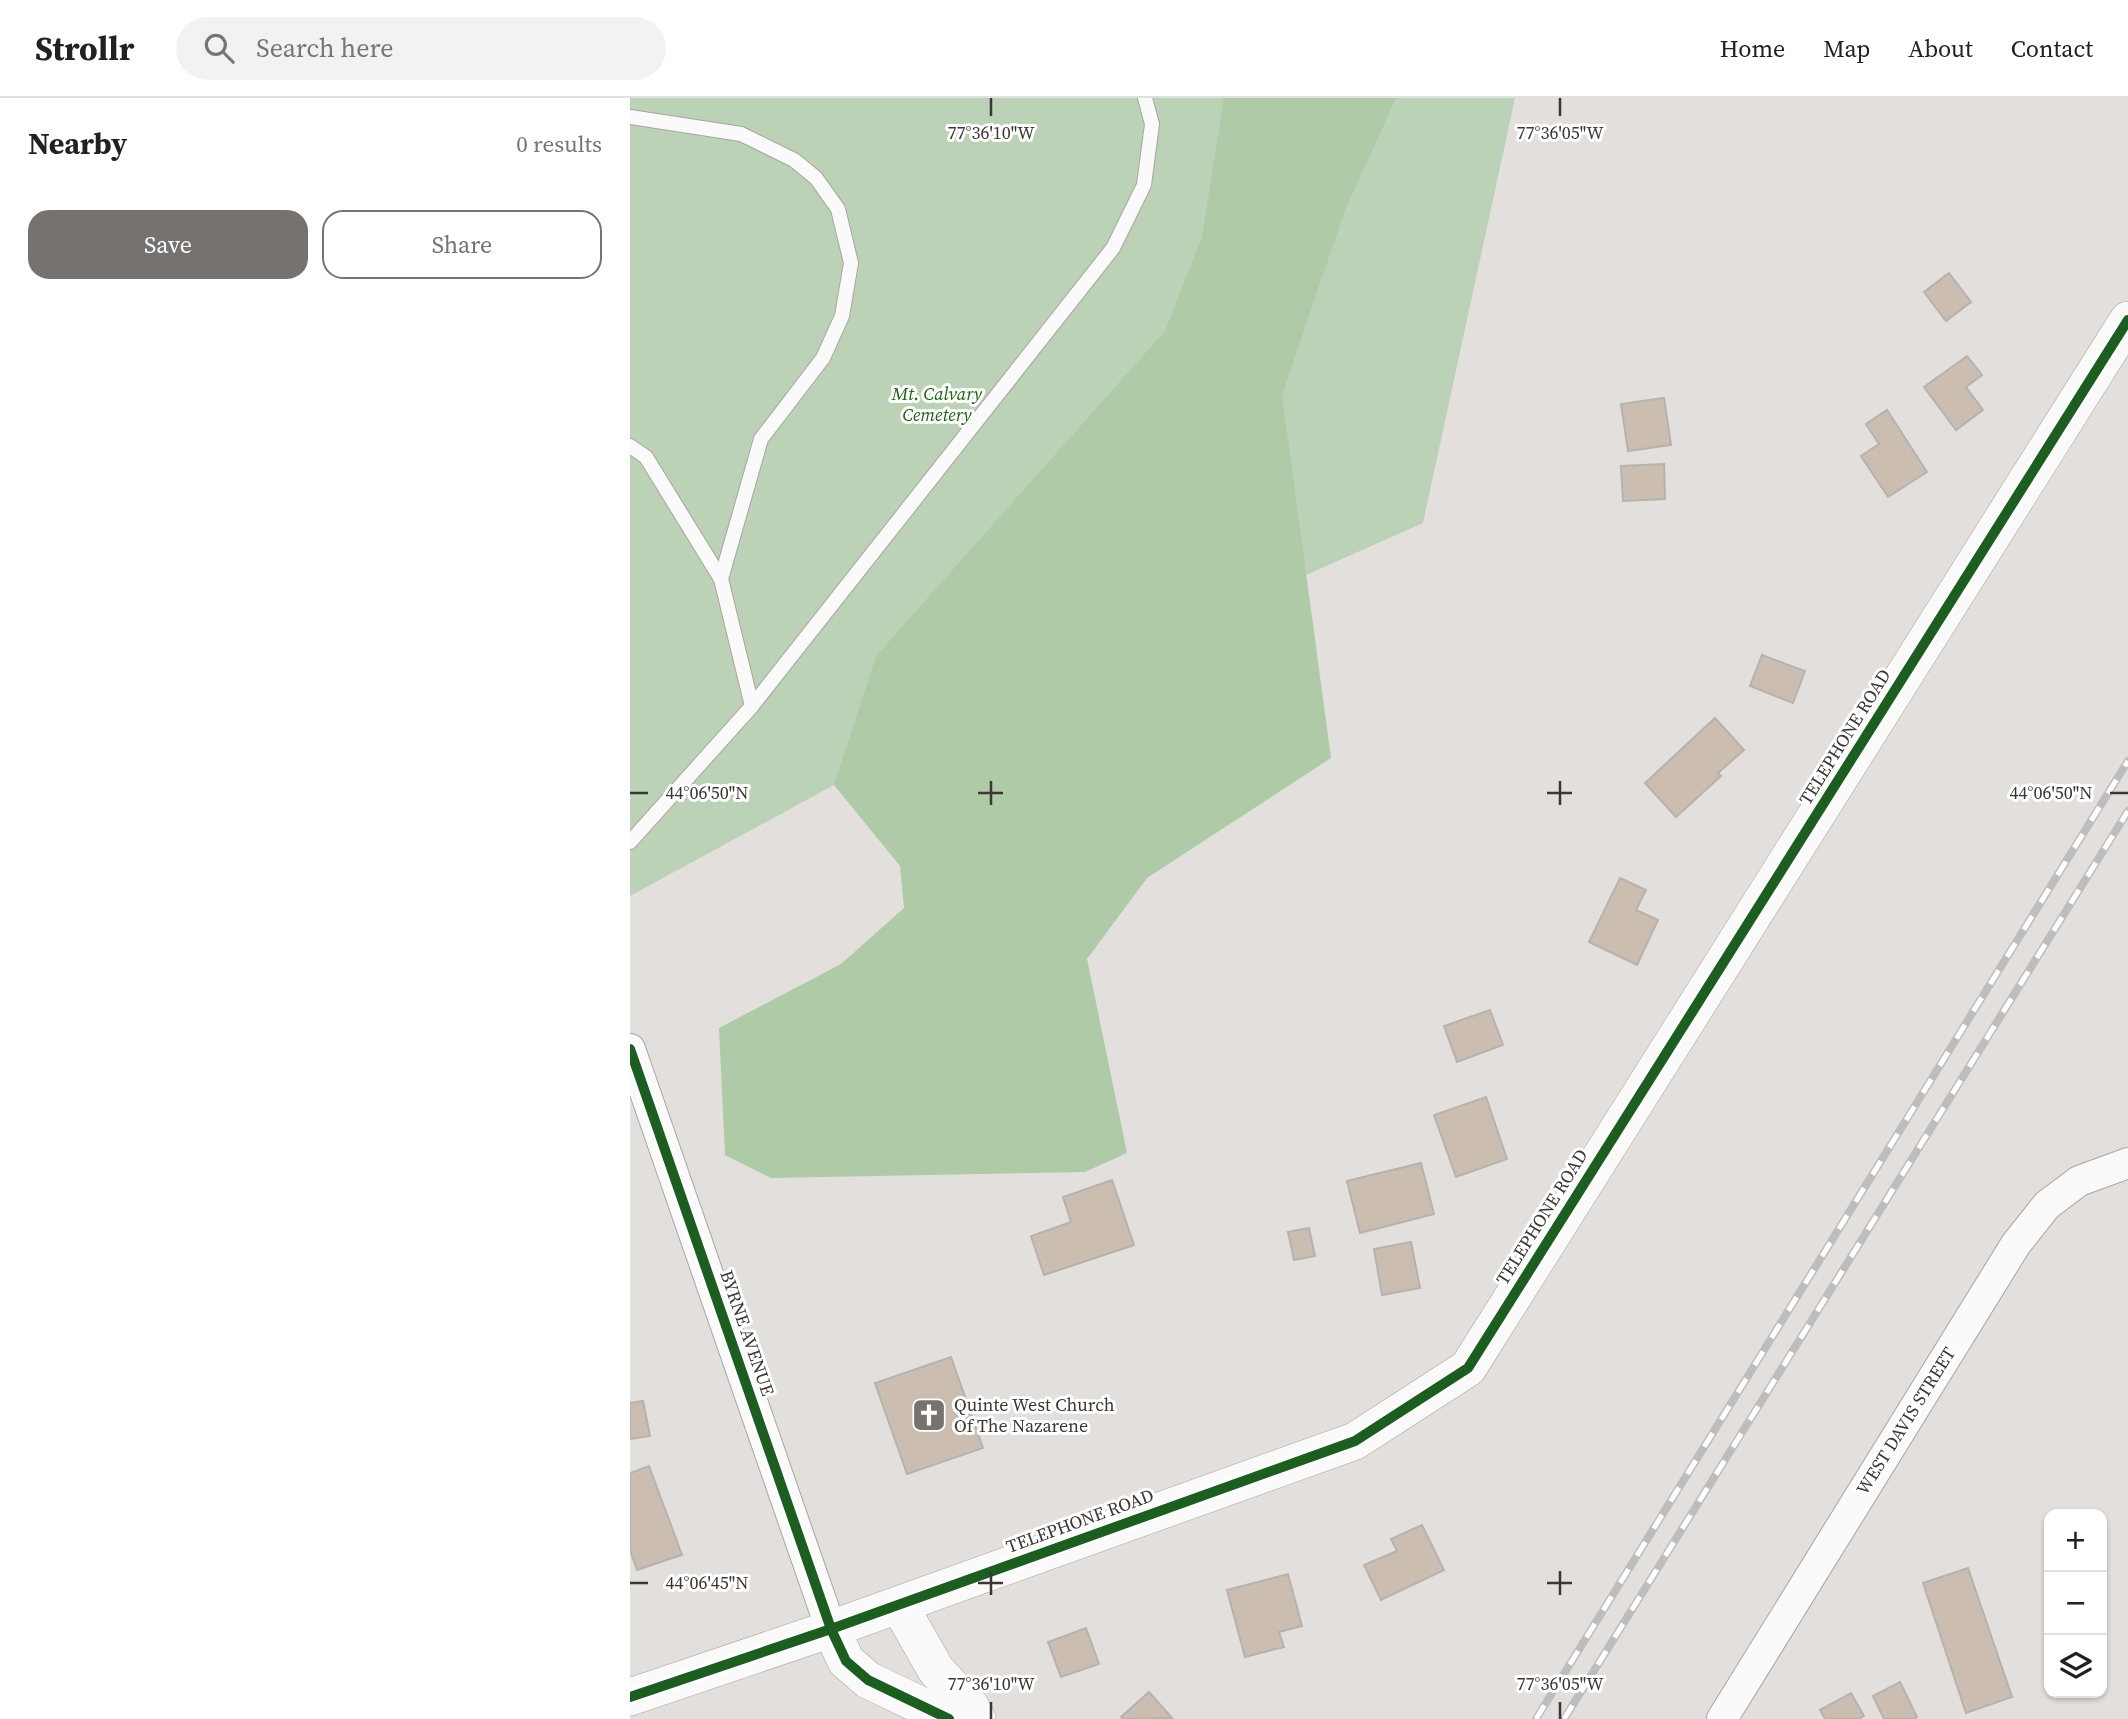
<!DOCTYPE html>
<html lang="en">
<head>
<meta charset="utf-8">
<style>
  body { margin:0; font-family:"Source Serif 4",serif; background:#f2f2f2; color:#202124 }
  .controls { position:absolute; right:21px; bottom:21px; display:grid; overflow:hidden; border-radius:14px; box-shadow:0 2px 5px #0004 }
  .controls button { width:63px; height:63px; display:grid; place-items:center; padding:0; border:0; border-bottom:2px solid #e0e0e0; background:#fff; color:#202124; font:35px sans-serif }
  .list { margin:0; padding:0; list-style:none }
  h2 { display:flex; justify-content:space-between; align-items:center; height:91px; margin:0; padding:0 28px; font-size:30px }
  h2 small { font-size:23px; font-weight:400; color:#757577 }
  .actions { display:flex; gap:14px; padding:21px 28px }
  .actions a { flex:1; padding:16px 0; border:2px solid #75726f; border-radius:21px; text-align:center; font-size:24px; color:#75726f }
  .actions .main { background:#75726f; color:#fff }
  .icon { flex:none; width:38px; height:38px; fill:none; stroke:currentColor; stroke-width:2; stroke-linecap:round; stroke-linejoin:round }
  .map { position:relative; flex:none; width:1498px; height:1621px; overflow:hidden }
  header { display:flex; align-items:center; gap:42px; box-sizing:border-box; height:98px; padding:0 35px; background:#fff; border-bottom:2px solid #e0e0e0 }
  header strong { font-size:33px }
  nav { display:flex; gap:38px; margin-inline-start:auto; font-size:24px }
  .search { width:490px; height:63px; background:#f2f2f2; display:flex; align-items:center; gap:18px; box-sizing:border-box; padding:0 24px; border-radius:38px; color:#757577; font-size:26px }
  main { display:flex }
  aside { flex:1; background:#fff }
  .map>svg:first-child { display:block }
  .green { fill:#bcd2b6 }
  .forest { fill:#aecaa6 }
  .building { fill:#cbbeb1; stroke:#b5b2b0; stroke-width:2 }
  .lines { fill:none; stroke-linecap:round; stroke-linejoin:round }
  .service-casing { stroke:#a8a5a2; stroke-width:16 }
  .minor-casing { stroke:#a8a5a2; stroke-width:32 }
  .tertiary-casing { stroke:#a8a5a2; stroke-width:38 }
  .service { stroke:#fbfafa; stroke-width:14 }
  .minor { stroke:#fbfafa; stroke-width:30 }
  .tertiary { stroke:#fbfafa; stroke-width:37 }
  .rail-casing { stroke:#bebdbd; stroke-width:8 }
  .rail { stroke:#fff; stroke-width:5; stroke-dasharray:16; stroke-linecap:butt }
  .cycleway-casing { stroke:#fff; stroke-width:15 }
  .cycleway { stroke:#1b5e20; stroke-width:10 }
  .ticks { fill:none; stroke:#3a3735; stroke-width:2.5 }
  .labels { text-anchor:middle; stroke-width:6; stroke-linejoin:round; paint-order:stroke }
  .park-label { font-size:18px; font-style:italic; fill:#1d6411; stroke:#fff }
  .street-label { font-size:18px; fill:#3a3735; stroke:#fff }
  .poi-label { font-size:18px; fill:#3a3735; stroke:#fff; text-anchor:start }
  .ticks-label { font-size:18px; text-anchor:middle; fill:#3a3735; stroke:#fff; stroke-width:6; stroke-linejoin:round; paint-order:stroke }
</style>
</head>
<body>
<header>
<strong>Strollr</strong>
<div class="search"><svg class="icon" aria-label="search" viewBox="0 0 24 24"><circle cx="10" cy="10" r="6"/><path d="M15 15l6 6"/></svg>Search here</div>
<nav><a>Home</a><a>Map</a><a>About</a><a>Contact</a></nav>
</header>
<main>
<aside>
<h2>Nearby<small>0 results</small></h2>
<ul class="list">
</ul>
<div class="actions"><a class="main">Save</a><a>Share</a></div>
</aside>
<div class="map">
<svg width="1498" height="1621" viewBox="0 0 1498 1621">
  <rect width="100%" height="100%" fill="#e3dfdc"/>
  <polygon class="green" points="0,0 885,0 793,425 204,687 0,798"/>
  <polygon class="forest" points="594,0 766,0 715,112 652,297 701,660 517,780 457,861 497,1055 455,1074 141,1080 95,1057 89,930 211,866 274,810 270,768 204,687 246,558 535,233 572,139"/>
  <g class="building">
    <polygon points="1319,175 1341,204 1316,223 1294,194"/>
    <polygon points="1337,258 1352,277 1336,289 1353,312 1326,332 1294,289"/>
    <polygon points="1034,300 1041,347 998,353 991,306"/>
    <polygon points="1257,312 1297,374 1258,399 1231,358 1249,346 1236,326"/>
    <polygon points="1034,366 1035,401 993,403 991,368"/>
    <polygon points="1132,557 1175,573 1163,605 1120,588"/>
    <polygon points="1085,620 1114,652 1088,675 1091,678 1046,719 1015,685"/>
    <polygon points="990,780 1016,792 1006,812 1028,822 1007,867 959,844"/>
    <polygon points="860,912 873,947 827,964 814,928"/>
    <polygon points="856,999 877,1061 826,1079 804,1017"/>
    <polygon points="791,1065 804,1116 730,1135 717,1083"/>
    <polygon points="482,1082 504,1147 414,1177 401,1138 441,1124 433,1099"/>
    <polygon points="679,1130 685,1158 664,1162 658,1134"/>
    <polygon points="781,1144 790,1190 752,1197 744,1151"/>
    <polygon points="321,1259 353,1350 277,1376 245,1285"/>
    <polygon points="13,1303 20,1338 0,1341 0,1305"/>
    <polygon points="19,1368 52,1457 7,1472 0,1452 0,1375"/>
    <polygon points="792,1427 814,1472 751,1502 734,1467 767,1453 761,1441"/>
    <polygon points="1338,1470 1382,1599 1336,1615 1293,1485"/>
    <polygon points="658,1476 672,1528 649,1534 654,1549 615,1559 597,1492"/>
    <polygon points="456,1530 469,1566 431,1579 418,1544"/>
    <polygon points="1270,1584 1287,1619 1284,1621 1254,1621 1243,1598"/>
    <polygon points="519,1594 542,1620 493,1621 491,1619"/>
    <polygon points="1221,1595 1234,1618 1229,1621 1195,1621 1190,1612"/>
  </g>
  <g class="lines">
    <g class="service-casing">
      <g id="service">
        <polyline points="0,19 111,36 164,62 186,80 208,111 221,165 212,218 193,260 131,341 91,481"/>
        <polyline points="0,348 16,359 91,481 122,608"/>
        <polyline points="0,744 122,608 483,150 514,87 522,26 515,0"/>
      </g>
    </g>
    <g class="minor-casing">
      <g id="minor">
        <polyline points="0,951 201,1531"/>
        <polyline points="1092,1621 1386,1146 1417,1107 1449,1083 1498,1065"/>
      </g>
    </g>
    <g class="tertiary-casing">
      <g id="tertiary">
        <polyline points="269,1507 306,1572 340,1608 347,1621"/>
        <polyline points="201,1531 216,1563 238,1582 319,1621"/>
        <polyline points="0,1599 201,1531 725,1343 838,1270 1498,222"/>
      </g>
    </g>
    <use href="#service" class="service"/>
    <use href="#minor" class="minor"/>
    <use href="#tertiary" class="tertiary"/>
    <g class="rail-casing">
      <g id="rail">
        <polyline points="906,1621 1498,663"/>
        <polyline points="934,1621 1498,713"/>
      </g>
    </g>
    <use href="#rail" class="rail"/>
    <g class="cycleway-casing">
      <g id="cycleway">
        <polyline points="0,951 201,1531 216,1563 238,1582 319,1621"/>
        <polyline points="0,1599 201,1531 725,1343 838,1270 1498,222"/>
      </g>
    </g>
    <use href="#cycleway" class="cycleway"/>
  </g>
  <path class="ticks" d="M361 0V18M930 0V18M361 683V707M930 683V707M0 695H18M348 695H373M917 695H942M1480 695H1498M361 1473V1497M930 1473V1497M0 1485H18M348 1485H373M917 1485H942M361 1604V1621M930 1604V1621"/>
  <defs>
    <g id="church-square" transform="scale(1.75)"><rect x="-9" y="-9" width="18" height="18" rx="4" fill="#75726f" stroke="#fff"/><path d="M-1.2-6h2.4v3.5h3.3v2.4h-3.3V6h-2.4V-.1h-3.3v-2.4h3.3Z" fill="#fff"/></g>
  </defs>
  <g fill-rule="evenodd">
    <use href="#church-square" x="299" y="1317"/>
  </g>
  <g class="labels">
    <g class="park-label">
      <text x="307" y="302">Mt. Calvary<tspan x="307" dy="21">Cemetery</tspan></text>
    </g>
    <g class="street-label">
      <text transform="translate(1215 639) rotate(-58)" y="6">TELEPHONE ROAD</text>
      <text transform="translate(912 1119) rotate(-58)" y="6">TELEPHONE ROAD</text>
      <text transform="translate(117 1235) rotate(71)" y="6">BYRNE AVENUE</text>
      <text transform="translate(1276 1323) rotate(-58)" y="6">WEST DAVIS STREET</text>
      <text transform="translate(450 1423) rotate(-20)" y="6">TELEPHONE ROAD</text>
    </g>
    <g class="poi-label">
      <text x="324" y="1313">Quinte West Church<tspan x="324" dy="21">Of The Nazarene</tspan></text>
    </g>
  </g>
  <g class="ticks-label">
    <text x="361" y="41">77°36'10"W</text>
    <text x="930" y="41">77°36'05"W</text>
    <text x="77" y="701">44°06'50"N</text>
    <text x="1421" y="701">44°06'50"N</text>
    <text x="77" y="1491">44°06'45"N</text>
    <text x="361" y="1592">77°36'10"W</text>
    <text x="930" y="1592">77°36'05"W</text>
  </g>
</svg>
<div class="controls">
<button>+</button>
<button>−</button>
<button><svg class="icon" aria-label="layers" viewBox="0 0 24 24"><path d="M12 4l9 5-9 5-9-5zM3 14l9 5 9-5"/></svg></button>
</div>
</div>
</main>
</body>
</html>
